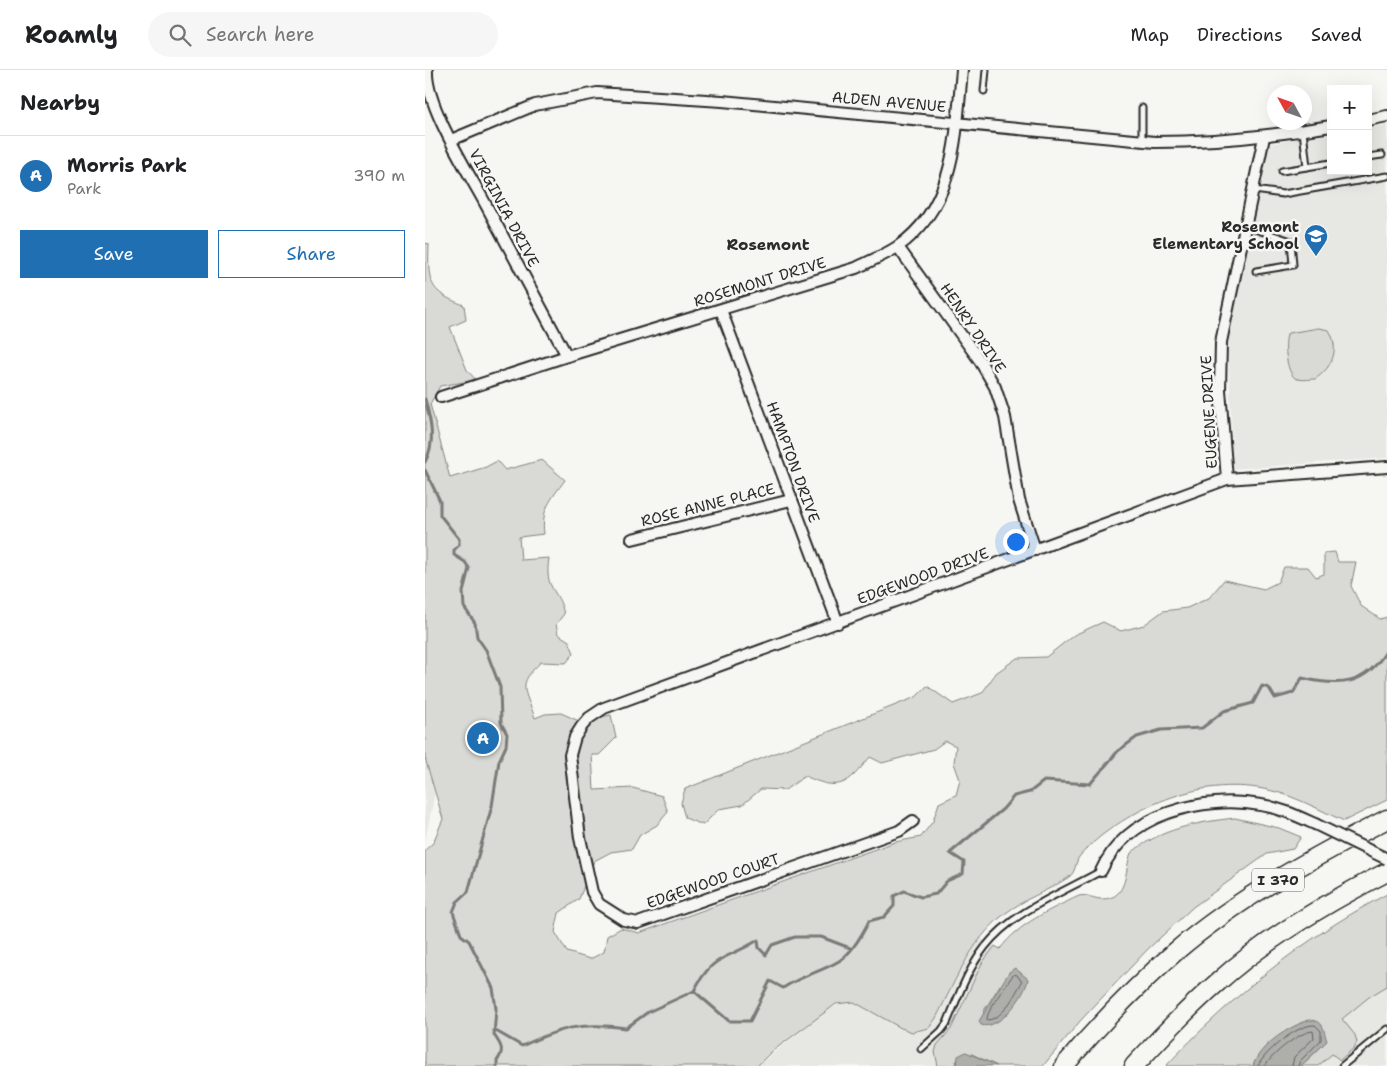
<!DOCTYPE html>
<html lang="en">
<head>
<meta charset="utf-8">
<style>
  body { margin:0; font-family:"Shantell Sans",sans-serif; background:#f6f6f6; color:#202124 }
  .controls { position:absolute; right:15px; top:15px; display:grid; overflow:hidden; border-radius:0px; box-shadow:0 5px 20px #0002 }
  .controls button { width:45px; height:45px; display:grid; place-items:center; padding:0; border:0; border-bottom:1px solid #e0e0e0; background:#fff; color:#202124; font:25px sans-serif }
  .compass { position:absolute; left:842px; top:15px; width:45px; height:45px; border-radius:50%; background:#fff; box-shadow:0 5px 20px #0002; rotate:310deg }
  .you { position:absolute; left:590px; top:471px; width:18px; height:18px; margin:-12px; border:4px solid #fff; border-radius:50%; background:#1a73e8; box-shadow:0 0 0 8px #1a73e833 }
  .badge { display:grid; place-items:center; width:32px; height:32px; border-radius:50%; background:#1f6fb2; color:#fff; font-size:16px; font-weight:700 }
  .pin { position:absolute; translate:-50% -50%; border:2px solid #fff; box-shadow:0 1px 5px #0006 }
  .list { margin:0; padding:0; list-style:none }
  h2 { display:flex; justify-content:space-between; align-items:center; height:65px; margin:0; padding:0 20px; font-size:21px }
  h2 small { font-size:16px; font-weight:400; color:#757577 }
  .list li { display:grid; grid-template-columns:32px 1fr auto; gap:15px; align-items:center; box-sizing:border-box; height:80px; padding:0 20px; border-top:1px solid #e0e0e0 }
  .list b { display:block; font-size:19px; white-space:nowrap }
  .list p { margin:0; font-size:16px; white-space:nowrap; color:#757577 }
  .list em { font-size:16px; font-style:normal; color:#757577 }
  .actions { display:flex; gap:10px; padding:15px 20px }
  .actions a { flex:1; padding:11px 0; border:1px solid #1f6fb2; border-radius:0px; text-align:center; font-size:18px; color:#1f6fb2 }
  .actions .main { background:#1f6fb2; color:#fff }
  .icon { flex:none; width:28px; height:28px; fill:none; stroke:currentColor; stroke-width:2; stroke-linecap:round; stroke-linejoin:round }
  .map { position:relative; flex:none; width:962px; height:996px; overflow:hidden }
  header { display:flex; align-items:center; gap:30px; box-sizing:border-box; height:70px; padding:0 25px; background:#fff; border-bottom:1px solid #e0e0e0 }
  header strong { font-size:24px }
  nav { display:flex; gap:28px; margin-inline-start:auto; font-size:18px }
  .search { width:350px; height:45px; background:#f6f6f6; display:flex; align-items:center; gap:12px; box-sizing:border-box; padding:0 18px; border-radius:28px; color:#757577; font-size:19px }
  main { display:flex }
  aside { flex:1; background:#fff }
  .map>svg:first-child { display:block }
  .built { fill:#e7e7e3 }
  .green { fill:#d9d9d5; stroke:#828280; fill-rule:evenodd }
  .water { fill:#aeaeab; stroke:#7a7a78 }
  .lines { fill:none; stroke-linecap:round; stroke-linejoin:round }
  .shore { stroke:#5f5f5e; stroke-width:1 }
  .stream { stroke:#7a7a78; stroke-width:3 }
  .lane-casing { stroke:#2b2b2b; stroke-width:9 }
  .street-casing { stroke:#2b2b2b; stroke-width:14 }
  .highway-casing { stroke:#2b2b2b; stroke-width:21 }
  .lane { stroke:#f6f6f2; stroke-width:5 }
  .street { stroke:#f6f6f2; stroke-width:10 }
  .highway { stroke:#f6f6f2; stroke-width:18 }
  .street-bridge-casing { stroke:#2b2b2b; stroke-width:14; stroke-linecap:butt }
  .street-bridge { stroke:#f6f6f2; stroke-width:10 }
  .labels { text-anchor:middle; stroke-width:5; stroke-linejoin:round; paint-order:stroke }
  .shield { fill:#f6f6f2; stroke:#686867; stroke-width:1 }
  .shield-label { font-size:14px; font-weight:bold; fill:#2b2b2b }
  .street-label { font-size:15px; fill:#2b2b2b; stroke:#f6f6f2 }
  .poi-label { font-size:15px; font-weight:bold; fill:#2b2b2b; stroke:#f6f6f2; text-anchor:end }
  .neighbourhood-label { font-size:16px; font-weight:bold; fill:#2b2b2b; stroke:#f6f6f2 }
</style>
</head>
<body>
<header>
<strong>Roamly</strong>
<div class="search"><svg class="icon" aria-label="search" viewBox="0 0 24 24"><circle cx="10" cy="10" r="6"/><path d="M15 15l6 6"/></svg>Search here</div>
<nav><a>Map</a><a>Directions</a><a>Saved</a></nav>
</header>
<main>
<aside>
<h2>Nearby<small></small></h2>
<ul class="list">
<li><span class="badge">A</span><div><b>Morris Park</b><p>Park</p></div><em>390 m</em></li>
</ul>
<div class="actions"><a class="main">Save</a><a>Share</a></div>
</aside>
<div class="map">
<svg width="962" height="996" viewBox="0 0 962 996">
  <rect width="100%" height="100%" fill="#f6f6f2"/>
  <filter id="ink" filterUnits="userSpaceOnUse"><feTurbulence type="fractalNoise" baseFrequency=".02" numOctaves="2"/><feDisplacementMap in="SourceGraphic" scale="10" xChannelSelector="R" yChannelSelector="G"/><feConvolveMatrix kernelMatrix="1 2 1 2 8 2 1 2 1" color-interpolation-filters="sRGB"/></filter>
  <g filter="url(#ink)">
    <g class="built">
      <polygon points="962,55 962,388 808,399 803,273 843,74 906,64 906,101 943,101 943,58"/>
      <polygon points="0,688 10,722 0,771"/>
      <polygon points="555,868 575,879 577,996 332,996 402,940 420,932 429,932 476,958 494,962 511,948 536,899"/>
      <polygon points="962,908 962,996 881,996 911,971 912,946"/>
    </g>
    <g class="green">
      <path d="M0 173 4 174C3 210 2 222 39 235L41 250 25 257 42 300 51 310 15 316 5 334 25 408 61 397 72 391 80 400 117 390 140 410C125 431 116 439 119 464L94 467 96 490 124 488C119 521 133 517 139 544L131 554 133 564 144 571 149 583 141 593 116 592C91 615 100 619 110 648L120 644 136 643 154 651 186 645 191 668 174 685H167L169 720 208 718 237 726 243 742 232 755 215 765 207 779 186 782 169 791 154 829 134 843 130 862 142 882 165 889 179 882 182 866 196 858 214 863 470 772 496 767 508 751 514 733 531 725 535 710 529 693 531 676 520 671 509 679 457 693 445 687C422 715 415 722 380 706L360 720 336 719 317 735 294 739 278 755 260 748 256 733 260 719 491 627 502 616 528 634 557 623 571 603 592 588 621 587 649 565 678 552 696 561 719 555 738 541 762 538 784 528 799 510 839 519 853 512 859 497H883L891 507 899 504V483L910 482 913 492H931L926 516 936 536 955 549 962 547V730L919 751C901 743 883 733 864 726 798 702 729 725 676 766 669 772 660 779 654 787 650 793 651 802 644 807 627 819 606 826 588 838 548 864 532 908 511 948L504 958 487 962 476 958 429 932 411 934 345 983 332 996H0V780L8 773 18 749 0 688Z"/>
      <path d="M894 258 904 260C915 279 908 297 890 309 884 309 876 311 870 308 861 302 858 271 863 263Z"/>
      <path d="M810 748 854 758 876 767 868 779 842 784 768 837 722 880 656 950 618 996H572L547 984 531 991 532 996H513L510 982 512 975 526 959 557 893 570 876 575 879C593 854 626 839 654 826 662 824 669 829 677 829 704 829 699 800 706 783 735 759 773 752 810 748ZM575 915 580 946 570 953 558 942Z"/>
      <path d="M962 824V916L944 927 917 949 930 965 932 972 929 978 915 990 907 984 893 996H876L899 974 877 952 842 976 828 996H741C806 927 878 868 962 824Z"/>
    </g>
    <g class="water">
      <path d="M590 898 603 909C601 925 574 961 556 955L554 951 584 902Z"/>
      <path d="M884 950C900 950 898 960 902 971L876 996H828C834 975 865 956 884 950Z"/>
      <polygon points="541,982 572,996 532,996 533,986"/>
    </g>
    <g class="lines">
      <g class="shore">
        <path d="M592 905 597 912C589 925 579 949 562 950 561 941 582 914 588 905Z"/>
        <path d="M833 996C840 981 873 954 890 955L896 961V970L875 991 873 996"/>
        <path d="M840 996C847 984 874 962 888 961L889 968 869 987 867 996"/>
      </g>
      <g class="stream">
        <path d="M0 329C6 351 11 372 0 392"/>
        <path d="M0 400 15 431V445L34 469V475L29 480V485L40 492 44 498 38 522 39 537 50 553 52 567 61 580 75 617 76 653 82 664 81 676 74 691 67 736 43 822 32 832 28 842 36 865 44 871 68 918 71 939 69 965C76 975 80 980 72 991V996"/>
        <path d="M269 921C288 883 302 890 333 870L334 878 341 885 347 875 370 867H396L425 878"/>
        <path d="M69 960 97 976C137 957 158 952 201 958L223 942 269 921 304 951H325L345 911 358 918C377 905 396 902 414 891 427 883 437 865 444 851L459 847 469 836V826L479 821 496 827 511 824 522 811 538 804 539 792 525 783 578 739 589 726 605 722 619 711 665 714 693 681 712 667 736 660 777 658 799 641 828 633 837 616 844 618 850 628 868 623 877 608C915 617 940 616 962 580"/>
      </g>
      <g class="lane-casing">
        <g id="lane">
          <polyline points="559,21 561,0"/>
          <polyline points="878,61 882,97"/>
          <polyline points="717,71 717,38"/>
          <polyline points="943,87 957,85"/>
          <polyline points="857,101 906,93"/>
          <polyline points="829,120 858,124 962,106"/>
          <polyline points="821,156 866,171 868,195 831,201"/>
          <path d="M496 979 516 961 522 953C533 927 543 899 560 877 588 841 637 823 676 801"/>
          <polyline points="917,996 962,959"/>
        </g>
      </g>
      <g class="street-casing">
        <g id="street">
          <path d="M2 0C0 35 44 103 61 135 88 185 115 235 142 286"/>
          <polyline points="943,50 962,46"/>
          <path d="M26 70 110 35 172 23 297 31 730 72C790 72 847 66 906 56"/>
          <polyline points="473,177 555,291 570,317 580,347 594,430 610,480"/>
          <polyline points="296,240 413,553"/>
          <path d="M16 327 142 286 431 198C445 191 460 185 472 177 531 137 531 64 537 0"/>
          <polyline points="802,409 795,320 796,272 839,67"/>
          <polyline points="207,469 366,430"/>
          <polyline points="488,751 474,761 213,853 199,850 174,834 167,822 155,768 145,685 150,667 157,656 164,648 179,638 802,409 962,397"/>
          <path d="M676 801C702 743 778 725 836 735 855 738 872 746 890 754"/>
        </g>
      </g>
      <g class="highway-casing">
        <g id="highway">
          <path d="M639 996C673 956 710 917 750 882 813 828 889 787 962 749"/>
          <path d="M709 996C736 967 763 938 793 912 843 867 903 832 962 802"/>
        </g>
      </g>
      <use href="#lane" class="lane"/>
      <use href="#street" class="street"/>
      <use href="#highway" class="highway"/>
      <g class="street-bridge-casing">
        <polyline id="street-bridge" points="890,754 962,789"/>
      </g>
      <use href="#street-bridge" class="street-bridge"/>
    </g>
  </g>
  <defs>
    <g id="school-pin" transform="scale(1.25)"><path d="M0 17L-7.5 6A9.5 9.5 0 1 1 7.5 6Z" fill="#1f6fb2" stroke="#f6f6f2"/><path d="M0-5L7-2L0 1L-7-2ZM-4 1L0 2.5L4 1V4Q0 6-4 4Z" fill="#fff"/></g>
  </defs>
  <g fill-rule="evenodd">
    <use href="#school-pin" x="891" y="166"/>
  </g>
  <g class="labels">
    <rect class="shield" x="827" y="798.5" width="52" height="23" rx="4"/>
    <g class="shield-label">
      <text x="853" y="815">I 370</text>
    </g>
    <g class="street-label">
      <text transform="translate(464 32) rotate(5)" y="5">ALDEN AVENUE</text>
      <text transform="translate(79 138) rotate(62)" y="5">VIRGINIA DRIVE</text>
      <text transform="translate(335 212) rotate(-17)" y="5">ROSEMONT DRIVE</text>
      <text transform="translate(548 258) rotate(56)" y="5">HENRY DRIVE</text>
      <text transform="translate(784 342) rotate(-93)" y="5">EUGENE DRIVE</text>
      <text transform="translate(368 392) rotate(70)" y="5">HAMPTON DRIVE</text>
      <text transform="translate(283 435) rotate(-14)" y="5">ROSE ANNE PLACE</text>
      <text transform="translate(498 506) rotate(-20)" y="5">EDGEWOOD DRIVE</text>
      <text transform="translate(288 811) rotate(-19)" y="5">EDGEWOOD COURT</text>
    </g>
    <g class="poi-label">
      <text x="874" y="162">Rosemont<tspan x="874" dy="17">Elementary School</tspan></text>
    </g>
    <g class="neighbourhood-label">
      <text x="343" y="180">Rosemont</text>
    </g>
  </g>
</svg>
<div class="controls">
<button>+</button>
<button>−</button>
</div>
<svg class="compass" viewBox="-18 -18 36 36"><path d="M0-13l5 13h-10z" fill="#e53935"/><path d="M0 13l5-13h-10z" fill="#757577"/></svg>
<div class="you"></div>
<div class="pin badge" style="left:58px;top:668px">A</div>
</div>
</main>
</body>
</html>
